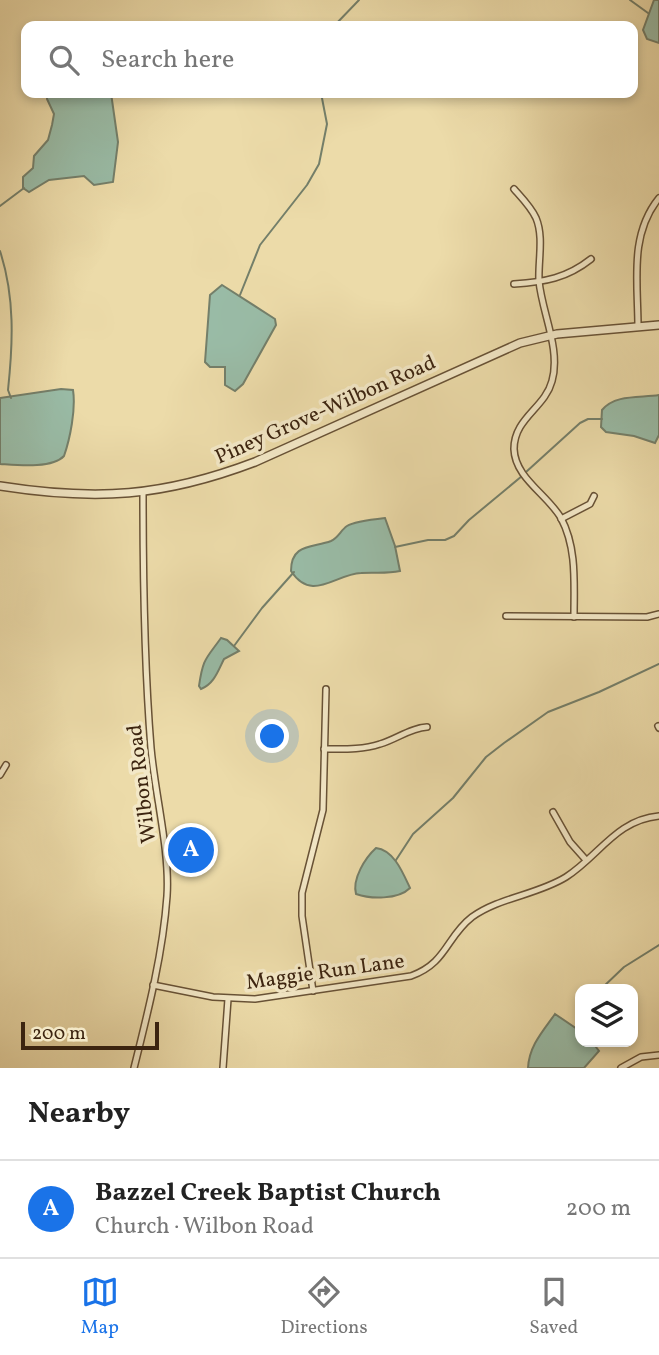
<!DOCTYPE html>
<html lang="en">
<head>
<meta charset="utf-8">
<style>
  body { margin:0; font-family:Vollkorn,serif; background:#f2f2f2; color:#222 }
  .controls { position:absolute; right:21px; bottom:21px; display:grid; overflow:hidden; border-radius:14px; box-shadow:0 4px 10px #0003 }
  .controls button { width:63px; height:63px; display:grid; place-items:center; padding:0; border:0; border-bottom:2px solid #e0e0e0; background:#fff; color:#222; font:35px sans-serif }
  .scale { position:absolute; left:21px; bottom:18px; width:138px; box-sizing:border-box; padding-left:7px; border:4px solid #3c2410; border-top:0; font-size:19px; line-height:24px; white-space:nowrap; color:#3c2410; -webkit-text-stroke:5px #f3e8c7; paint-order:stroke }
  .you { position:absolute; left:273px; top:737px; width:24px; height:24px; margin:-18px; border:5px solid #fff; border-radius:50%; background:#1a73e8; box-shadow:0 0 0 10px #1a73e833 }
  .badge { display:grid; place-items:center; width:46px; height:46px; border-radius:50%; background:#1a73e8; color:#fff; font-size:23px; font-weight:700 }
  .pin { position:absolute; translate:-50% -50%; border:4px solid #fff; box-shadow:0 2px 7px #0006 }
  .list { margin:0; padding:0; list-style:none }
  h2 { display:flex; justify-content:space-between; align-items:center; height:91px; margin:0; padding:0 28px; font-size:30px }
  h2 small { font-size:23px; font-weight:400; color:#767676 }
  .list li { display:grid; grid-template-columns:46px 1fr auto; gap:21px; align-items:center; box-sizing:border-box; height:98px; padding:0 28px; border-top:2px solid #e0e0e0 }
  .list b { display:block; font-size:26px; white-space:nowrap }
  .list p { margin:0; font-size:23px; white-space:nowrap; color:#767676 }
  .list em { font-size:23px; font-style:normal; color:#767676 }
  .icon { flex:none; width:38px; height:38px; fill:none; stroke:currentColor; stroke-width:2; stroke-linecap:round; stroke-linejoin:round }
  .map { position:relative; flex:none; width:659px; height:1068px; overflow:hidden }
  .search { position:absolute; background:#fff; box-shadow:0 4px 10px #0003; left:21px; right:21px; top:21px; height:77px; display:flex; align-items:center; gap:18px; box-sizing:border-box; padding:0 24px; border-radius:14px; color:#767676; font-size:26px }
  .sheet { height:189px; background:#fff }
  nav { display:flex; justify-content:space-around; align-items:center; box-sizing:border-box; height:98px; border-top:2px solid #e0e0e0; background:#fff; font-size:19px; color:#767676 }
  nav a { display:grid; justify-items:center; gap:4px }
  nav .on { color:#1a73e8 }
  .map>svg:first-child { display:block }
  .water { fill:#99bba6; stroke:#747f6a; stroke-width:2 }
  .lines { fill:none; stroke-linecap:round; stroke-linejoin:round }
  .stream { stroke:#747f6a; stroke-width:2 }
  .minor-casing { stroke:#685236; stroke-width:8 }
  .tertiary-casing { stroke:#685236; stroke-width:10 }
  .minor { stroke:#f3e8c7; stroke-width:5 }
  .tertiary { stroke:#f3e8c7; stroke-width:7 }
  .labels { text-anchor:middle; stroke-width:7; stroke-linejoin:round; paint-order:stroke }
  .street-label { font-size:21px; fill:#3c2410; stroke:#f3e8c7 }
</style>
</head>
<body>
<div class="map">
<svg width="659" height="1068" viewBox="0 0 659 1068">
  <rect width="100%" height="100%" fill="#ecdba9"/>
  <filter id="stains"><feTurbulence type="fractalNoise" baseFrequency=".00286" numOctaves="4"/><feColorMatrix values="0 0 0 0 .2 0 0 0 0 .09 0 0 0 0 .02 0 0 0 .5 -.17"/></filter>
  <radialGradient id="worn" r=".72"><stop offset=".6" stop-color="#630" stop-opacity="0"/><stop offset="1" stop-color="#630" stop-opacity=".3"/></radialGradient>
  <g class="water">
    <polygon points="654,0 659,0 659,43 647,39 643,30"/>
    <polygon points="47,93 58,95 63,93 111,93 118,142 113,182 94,185 84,176 49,180 29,192 23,188 23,177 33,168 34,156 48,140 52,125 54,114 47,99"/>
    <polygon points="222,285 275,319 276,325 243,384 235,391 225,385 225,367 210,367 205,362 210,295"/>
    <path d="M61 389 73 390C76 409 70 439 64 456 52 469 16 465 0 464V398Z"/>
    <path d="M659 395V435L655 443 634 436 606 432 601 427 602 410C615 394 640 398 659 395Z"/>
    <path d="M385 518 395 546 400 571C386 574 374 572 361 573 335 574 312 603 291 571 291 543 313 548 331 541 338 538 341 530 347 526 353 522 376 519 385 518Z"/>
    <path d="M221 638 227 640 239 651 224 659C218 671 214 684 201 689L199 686C203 658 206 659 221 638Z"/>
    <path d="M376 848C394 850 403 873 410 888 398 900 370 899 356 894 352 879 365 858 376 848Z"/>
    <path d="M555 1014 580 1031V1042H592L599 1051 584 1068H528C529 1046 543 1031 555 1014Z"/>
  </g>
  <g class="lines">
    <g class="stream">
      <polyline points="630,0 648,13"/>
      <polyline points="334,26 359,0"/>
      <polyline points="0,206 24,188"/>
      <path d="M0 251C15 297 13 343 8 390L11 398"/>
      <polyline points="240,295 260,245 307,185 319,164 327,124 321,93"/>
      <polyline points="526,472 580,423 588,419 602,419"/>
      <polyline points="395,547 428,540 445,540 454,536 469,520 522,476"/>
      <polyline points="234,646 262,608 294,572"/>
      <polyline points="396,860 413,834 453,798 486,757 504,743 548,712 599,692 659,664"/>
      <polyline points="601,989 624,967 659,945"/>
    </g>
    <g class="minor-casing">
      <g id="minor">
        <path d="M514 189C522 198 531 207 536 218 544 237 538 261 539 281 542 313 561 349 552 381 545 408 514 418 514 449 515 478 547 494 561 518 577 548 574 583 574 617"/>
        <path d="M514 284C545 282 567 278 591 259"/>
        <path d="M638 327C638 282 629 235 659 198"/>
        <polyline points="561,519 590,504 594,496"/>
        <polyline points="506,616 647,617 659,614"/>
        <polyline points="658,726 659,728"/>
        <path d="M324 749C343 749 362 750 380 744 397 739 410 728 427 727"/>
        <polyline points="0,775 6,765"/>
        <polyline points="553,812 570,842 586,860"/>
        <path d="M153 985 213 997 255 999 411 976C447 963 446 937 472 917 500 897 537 895 566 877 599 856 616 820 659 816"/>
        <polyline points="313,991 302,916 302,893 323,810 326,689"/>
        <path d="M134 1068C148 1012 163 953 167 896 170 851 155 794 151 748 144 663 143 578 143 493"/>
        <polyline points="223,1068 228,999"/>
        <polyline points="621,1068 641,1057 659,1055"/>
      </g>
    </g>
    <g class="tertiary-casing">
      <path id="tertiary" d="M0 486C96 501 163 497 255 462L520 343 557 334 659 325"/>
    </g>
    <use href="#minor" class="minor"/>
    <use href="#tertiary" class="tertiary"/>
  </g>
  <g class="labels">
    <g class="street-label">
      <text transform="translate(325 409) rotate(-24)" y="7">Piney Grove-Wilbon Road</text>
      <text transform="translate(141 784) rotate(-97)" y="7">Wilbon Road</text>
      <text transform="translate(325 971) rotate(-8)" y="7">Maggie Run Lane</text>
    </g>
  </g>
  <rect width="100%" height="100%" filter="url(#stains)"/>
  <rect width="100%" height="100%" fill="url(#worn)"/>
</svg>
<div class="controls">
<button><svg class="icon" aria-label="layers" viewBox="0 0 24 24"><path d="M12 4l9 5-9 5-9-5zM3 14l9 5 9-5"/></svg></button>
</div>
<div class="scale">200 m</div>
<div class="you"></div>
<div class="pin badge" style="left:191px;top:850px">A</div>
<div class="search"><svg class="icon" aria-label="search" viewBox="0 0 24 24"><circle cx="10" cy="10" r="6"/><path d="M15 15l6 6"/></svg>Search here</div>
</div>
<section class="sheet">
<h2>Nearby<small></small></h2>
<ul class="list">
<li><span class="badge">A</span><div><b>Bazzel Creek Baptist Church</b><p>Church · Wilbon Road</p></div><em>200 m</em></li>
</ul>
</section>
<nav>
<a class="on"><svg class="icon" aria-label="map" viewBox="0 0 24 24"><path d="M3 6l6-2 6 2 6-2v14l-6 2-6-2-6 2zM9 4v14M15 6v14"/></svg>Map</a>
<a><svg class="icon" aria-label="directions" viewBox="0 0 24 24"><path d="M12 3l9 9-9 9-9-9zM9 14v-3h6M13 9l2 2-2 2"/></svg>Directions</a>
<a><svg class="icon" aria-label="saved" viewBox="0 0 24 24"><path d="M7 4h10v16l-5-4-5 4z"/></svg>Saved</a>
</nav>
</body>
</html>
